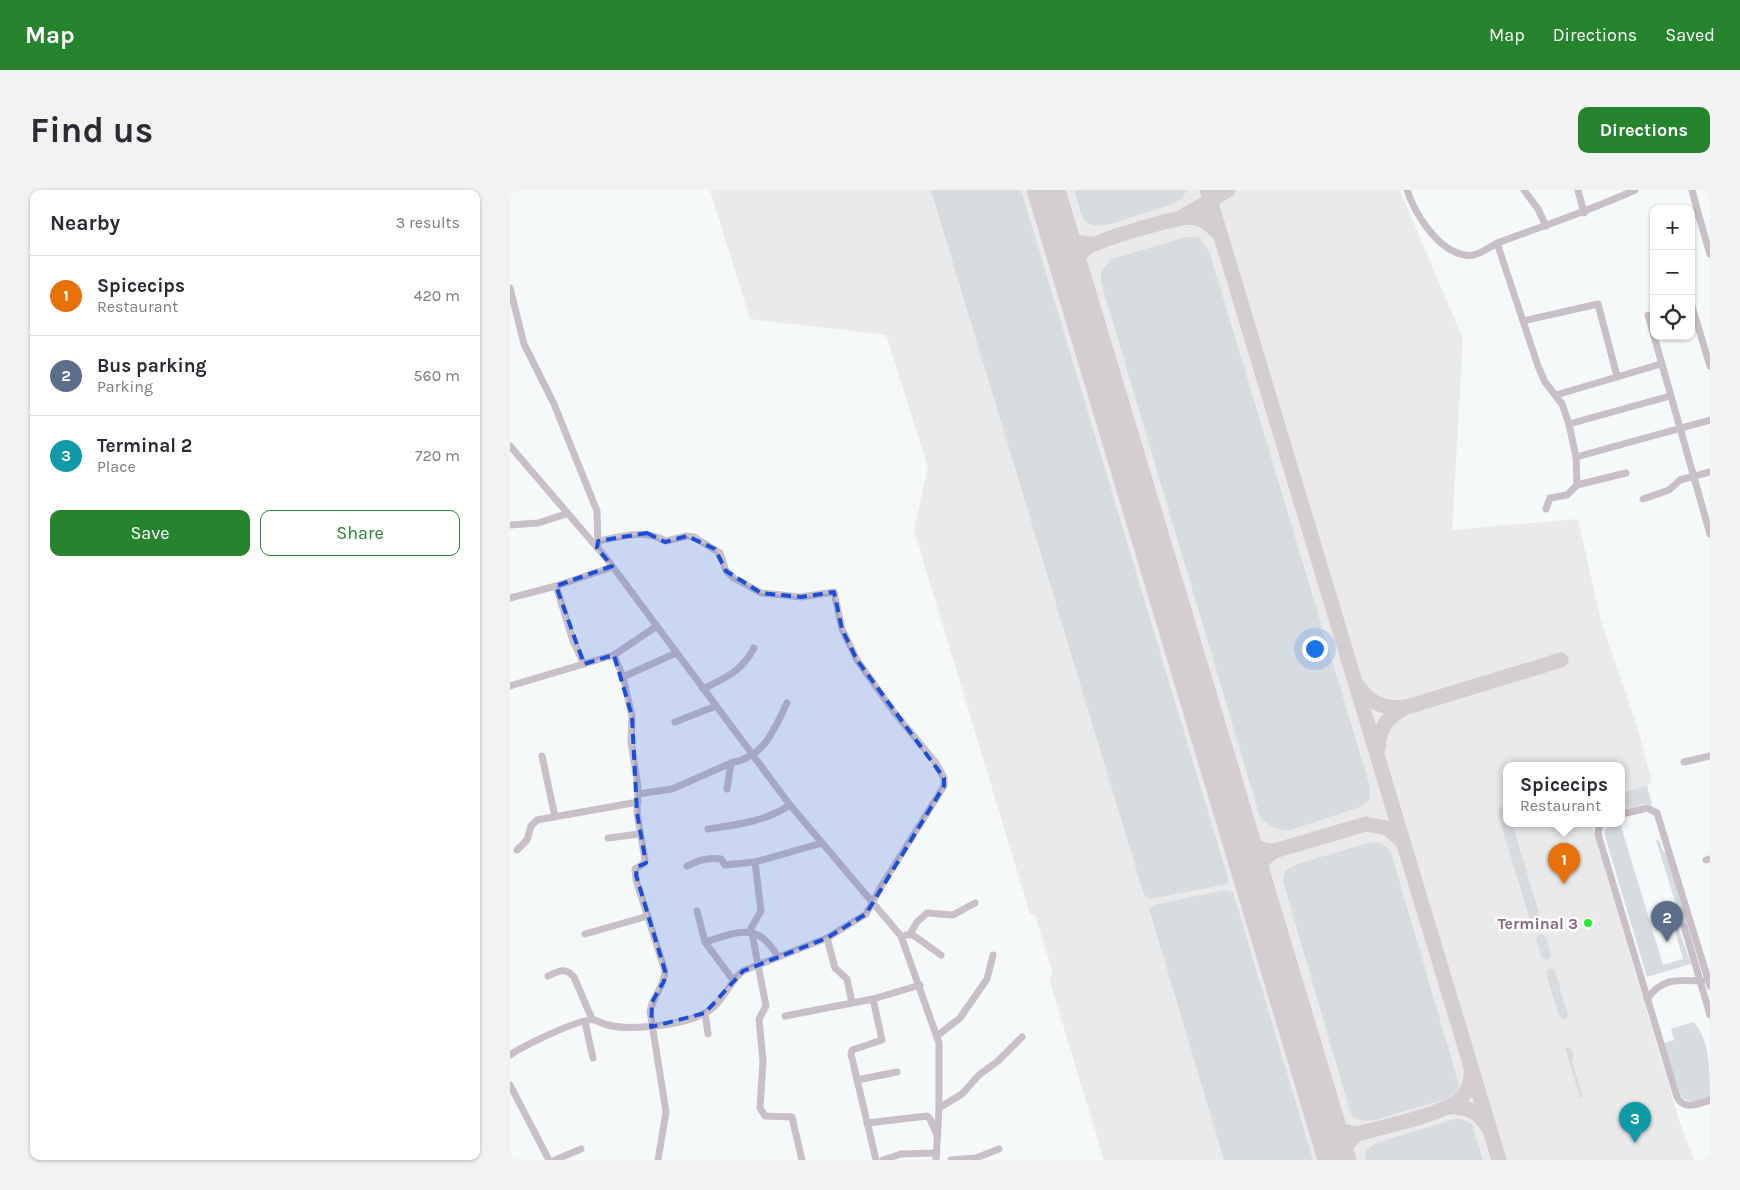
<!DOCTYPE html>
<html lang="en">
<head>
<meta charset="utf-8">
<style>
  body { margin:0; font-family:Karla,sans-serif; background:#f2f2f3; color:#2b2b33 }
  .controls { position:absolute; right:15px; top:15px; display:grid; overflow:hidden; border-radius:10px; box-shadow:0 1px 4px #0004 }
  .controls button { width:45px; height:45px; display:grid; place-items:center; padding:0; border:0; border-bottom:1px solid #e1e1e2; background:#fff; color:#2b2b33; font:25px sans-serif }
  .you { position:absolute; left:804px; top:458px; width:18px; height:18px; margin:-12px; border:4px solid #fff; border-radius:50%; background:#1a73e8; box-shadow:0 0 0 8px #1a73e833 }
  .badge { display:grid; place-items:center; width:32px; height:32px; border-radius:50%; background:#26842f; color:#fff; font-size:16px; font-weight:700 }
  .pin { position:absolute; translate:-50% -41px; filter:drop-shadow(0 1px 2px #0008) }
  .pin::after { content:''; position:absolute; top:26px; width:18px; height:15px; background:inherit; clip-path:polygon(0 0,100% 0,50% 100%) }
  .popup { position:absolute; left:993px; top:572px; width:122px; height:65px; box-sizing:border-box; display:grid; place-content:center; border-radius:10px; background:#fff; filter:drop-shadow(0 1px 4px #0005); font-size:16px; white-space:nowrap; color:#7c7c81 }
  .popup b { font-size:19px; color:#2b2b33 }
  .popup::after { content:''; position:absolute; left:50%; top:100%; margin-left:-10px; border:10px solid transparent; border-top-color:#fff }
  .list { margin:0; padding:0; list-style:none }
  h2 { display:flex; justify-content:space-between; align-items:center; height:65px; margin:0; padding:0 20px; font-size:21px }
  h2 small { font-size:16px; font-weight:400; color:#7c7c81 }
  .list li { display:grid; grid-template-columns:32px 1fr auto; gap:15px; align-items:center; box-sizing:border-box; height:80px; padding:0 20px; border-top:1px solid #e1e1e2 }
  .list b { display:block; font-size:19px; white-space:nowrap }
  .list p { margin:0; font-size:16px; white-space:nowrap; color:#7c7c81 }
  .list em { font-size:16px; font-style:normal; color:#7c7c81 }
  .actions { display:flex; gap:10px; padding:15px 20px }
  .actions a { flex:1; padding:11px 0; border:1px solid #26842f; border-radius:10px; text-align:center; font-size:18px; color:#26842f }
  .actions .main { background:#26842f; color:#fff }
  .icon { flex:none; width:28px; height:28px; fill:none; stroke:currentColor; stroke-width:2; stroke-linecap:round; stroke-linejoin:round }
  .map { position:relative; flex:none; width:1200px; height:970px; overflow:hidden; border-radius:10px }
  header { display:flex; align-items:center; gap:30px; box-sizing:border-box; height:70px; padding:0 25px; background:#26842f; color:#fff }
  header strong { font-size:24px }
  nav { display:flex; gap:28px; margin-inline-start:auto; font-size:18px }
  .intro { display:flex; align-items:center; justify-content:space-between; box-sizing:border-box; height:120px; padding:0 30px }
  h1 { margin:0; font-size:35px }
  .button { padding:12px 22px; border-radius:10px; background:#26842f; color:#fff; font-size:18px; font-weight:700 }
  main { display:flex; gap:30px; padding:0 30px }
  aside { flex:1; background:#fff; border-radius:10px; box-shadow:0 1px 4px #0004 }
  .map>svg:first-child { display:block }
  .built { fill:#eaeaeb }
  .green { fill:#d7dce1 }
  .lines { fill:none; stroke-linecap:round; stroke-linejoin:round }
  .taxiway { stroke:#d4ced3; stroke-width:15 }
  .runway { stroke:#d4ced3; stroke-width:38 }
  .minor { stroke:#c9bfc7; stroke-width:7 }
  .marked { fill:#1d4ed8; fill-opacity:0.2; stroke:#1d4ed8; stroke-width:4; stroke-dasharray:10 6; stroke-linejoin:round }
  .poi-dot { fill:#1ff02b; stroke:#fff; stroke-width:2 }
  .labels { text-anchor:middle; stroke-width:5; stroke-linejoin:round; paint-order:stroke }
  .poi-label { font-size:16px; font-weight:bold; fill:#8a6680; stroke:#fff; text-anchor:end }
</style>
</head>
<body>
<header>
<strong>Map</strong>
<nav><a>Map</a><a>Directions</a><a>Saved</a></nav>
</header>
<div class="intro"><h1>Find us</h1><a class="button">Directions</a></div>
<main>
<aside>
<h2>Nearby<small>3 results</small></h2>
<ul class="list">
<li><span class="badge" style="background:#e8710a">1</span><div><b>Spicecips</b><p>Restaurant</p></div><em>420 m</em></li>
<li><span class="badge" style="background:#5c6f8a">2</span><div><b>Bus parking</b><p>Parking</p></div><em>560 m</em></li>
<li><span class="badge" style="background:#0f9aa8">3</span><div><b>Terminal 2</b><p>Place</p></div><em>720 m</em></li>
</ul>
<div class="actions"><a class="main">Save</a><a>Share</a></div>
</aside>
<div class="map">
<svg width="1200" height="970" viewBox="0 0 1200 970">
  <rect width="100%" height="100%" fill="#f6f9f9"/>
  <polygon class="built" points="200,0 890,0 953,149 942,340 1068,329 1091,431 1128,539 1142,593 1112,603 1112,575 996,575 996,633 1081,633 1170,933 1184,970 594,970 539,789 543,784 525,725 520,724 404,340 418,277 376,145 240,129"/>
  <g class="green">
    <polygon points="421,0 511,0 712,668 719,691 717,694 640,709 634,705"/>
    <polygon points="564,0 677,0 672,8 663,14 600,34 584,36 577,33 572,27"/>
    <path d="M676 47H688L699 61 860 597 859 610 853 616 780 640C767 641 760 636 750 627L591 92V81L602 69Z"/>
    <polygon points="1137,595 1142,615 1134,614 1116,619 1114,611 1112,612 1112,603"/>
    <polygon points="996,614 996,633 1002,633 1031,730 1028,737 1021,733 989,628 989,618"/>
    <polygon points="1110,633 1153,775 1173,769 1163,734 1167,734 1181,774 1137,787 1094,643 1098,635"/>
    <polygon points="1146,650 1150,651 1152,660 1157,664 1178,737 1164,726 1168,724 1168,721"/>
    <polygon points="869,652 878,658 882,666 949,895 946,902 936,909 865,930 854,931 843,927 840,921 773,691 775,681 787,674 859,653"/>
    <polygon points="715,700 723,702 803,970 714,970 639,719 644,715"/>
    <polygon points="1030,744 1036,747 1041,765 1038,770 1032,768 1026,749"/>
    <polygon points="1039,778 1045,781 1058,825 1055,830 1049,827 1036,783"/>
    <path d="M1183 832C1200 848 1200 882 1200 907 1187 911 1176 916 1169 902L1154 853 1164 850 1161 839Z"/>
    <polygon points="1061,857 1064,866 1062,871 1073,907 1070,908 1055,858"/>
    <polygon points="948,928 962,934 973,970 855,970 856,960 866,953"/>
  </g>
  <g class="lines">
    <g class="taxiway">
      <polyline points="697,0 989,970"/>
      <polyline points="672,27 718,0"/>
      <polyline points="547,37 563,52 581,54"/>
      <path d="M565 96C563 83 562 71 573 61 583 50 662 29 679 27 693 28 701 35 710 45"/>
      <path d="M849 497C861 514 876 520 896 517"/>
      <path d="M868 559C869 537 878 526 897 517L1051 470"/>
      <path d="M729 642C739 655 748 660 764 661L856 634 877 638 892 651"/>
      <path d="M747 700C745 682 749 671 764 661"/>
      <path d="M939 917C955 916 969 921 977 936"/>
      <polyline points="814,925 828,940 847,944"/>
      <path d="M831 970 837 954 847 944C872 937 932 925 950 909 957 903 962 891 961 881"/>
    </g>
    <polyline class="runway" points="536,0 827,970"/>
    <g class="minor">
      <path d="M897 0C905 24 928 61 955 65 968 68 979 56 990 52 1036 35 1081 20 1125 0"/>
      <polyline points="1014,0 1028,19 1036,36"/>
      <polyline points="1068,0 1074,23"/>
      <polyline points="1188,23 1200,64"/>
      <polyline points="1181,26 1188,23 1182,0"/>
      <polyline points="987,53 1028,176 1035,192 1052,214 1059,234 1066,267 1067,295 1057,305 1040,308 1036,319"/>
      <polyline points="0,98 14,154 44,214 87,321 88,355"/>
      <polyline points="1181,113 1200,176"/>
      <polyline points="1138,125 1144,146"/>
      <polyline points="1013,131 1088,114 1107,186"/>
      <polyline points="1144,146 1200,344"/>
      <polyline points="1046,205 1151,174"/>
      <polyline points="1059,234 1160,206"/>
      <polyline points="0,256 97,369 280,615 391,746 429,853 429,918 426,970"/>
      <polyline points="1066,267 1200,230"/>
      <polyline points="1067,295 1116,283"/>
      <polyline points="1133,309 1159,300 1170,290 1200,282"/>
      <polyline points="0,335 28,333 56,324"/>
      <polyline points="46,396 63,451 74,474"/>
      <polyline points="0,408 46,396 102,377"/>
      <path d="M104 465 113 487 122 526 121 552 128 597 127 623 135 670 133 674 125 679 126 690 155 781C154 797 143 806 140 821L156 922 148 970"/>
      <polyline points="113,487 166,463"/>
      <polyline points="0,496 104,465 147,436"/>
      <path d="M193 499C217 487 231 482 244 458"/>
      <polyline points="165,532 206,516"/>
      <polyline points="32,566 45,627"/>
      <polyline points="1174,572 1200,566"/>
      <path d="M217 599 221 573C254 567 263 542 277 513"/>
      <polyline points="128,604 162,599 221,573"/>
      <polyline points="1112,624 1137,618 1147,623 1200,796"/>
      <path d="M1090 633 1088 644 1167 907C1174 921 1188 914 1200 910"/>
      <path d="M198 639C227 635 256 631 280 615"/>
      <polyline points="98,648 129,644"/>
      <polyline points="7,660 17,650 21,636 27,630 128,612"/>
      <polyline points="1196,670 1200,669"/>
      <path d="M177 676C188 670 198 667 211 669L215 675 245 672"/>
      <polyline points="187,721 195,752 223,790"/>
      <polyline points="1174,736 1200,825"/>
      <polyline points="75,744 138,726"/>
      <polyline points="400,744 407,732 417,723 443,725 465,713"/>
      <polyline points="396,745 403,745 431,765"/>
      <polyline points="317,748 325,778 337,789 342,813"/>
      <path d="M195 752C228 742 248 731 268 767"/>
      <path d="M38 786C49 781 55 777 64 787L82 829"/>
      <polyline points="363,809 372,850 342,860 341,864 366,970"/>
      <path d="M1137 809C1153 787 1168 790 1192 791"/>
      <polyline points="195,823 198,844"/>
      <polyline points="275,826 363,809 410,795"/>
      <polyline points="75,832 83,868"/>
      <polyline points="427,846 450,828 477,789 483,765"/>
      <path d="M0 865C13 856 70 828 84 830 89 831 93 834 98 835 121 841 174 835 195 823 213 814 218 793 233 781L317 748 356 724 372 695 434 596V588L426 573 384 522 347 470 332 439 324 402 291 407 251 403 224 388 216 381 210 363 184 347 177 346 156 351C132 339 114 346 88 351"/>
      <polyline points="347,890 387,882"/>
      <polyline points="0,895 39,970"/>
      <polyline points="429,918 452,904 469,885 488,871 512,847"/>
      <polyline points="357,933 417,926 420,929 427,945"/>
      <polyline points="45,970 71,959"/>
      <polyline points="292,970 282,927 255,926 250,918 253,871 249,829 256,816 241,738 251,721 245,672 312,653"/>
      <polyline points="373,970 391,964 426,963"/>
      <polyline points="441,970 466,968 489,959"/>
    </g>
  </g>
  <path class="marked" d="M137 343 155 352 177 346 205 359 216 381 251 403 291 407 324 402 332 439 347 470 434 588V596L356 724 317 748 233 781 195 823 141 837 142 812 154 791 155 781 126 685 127 677 136 673 127 623 122 526 104 465 74 474 46 396 102 376 87 358 88 351Z"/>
  <circle class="poi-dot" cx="1078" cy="733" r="5"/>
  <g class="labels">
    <g class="poi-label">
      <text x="1068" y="739">Terminal 3</text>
    </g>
  </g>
</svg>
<div class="controls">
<button>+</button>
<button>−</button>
<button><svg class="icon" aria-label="locate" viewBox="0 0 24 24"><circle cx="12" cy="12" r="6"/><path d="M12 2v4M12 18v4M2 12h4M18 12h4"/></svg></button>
</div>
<div class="you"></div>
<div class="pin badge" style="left:1054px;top:694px;background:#e8710a">1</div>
<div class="popup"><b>Spicecips</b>Restaurant</div>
<div class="pin badge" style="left:1157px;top:752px;background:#5c6f8a">2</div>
<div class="pin badge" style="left:1125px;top:953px;background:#0f9aa8">3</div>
</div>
</main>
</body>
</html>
